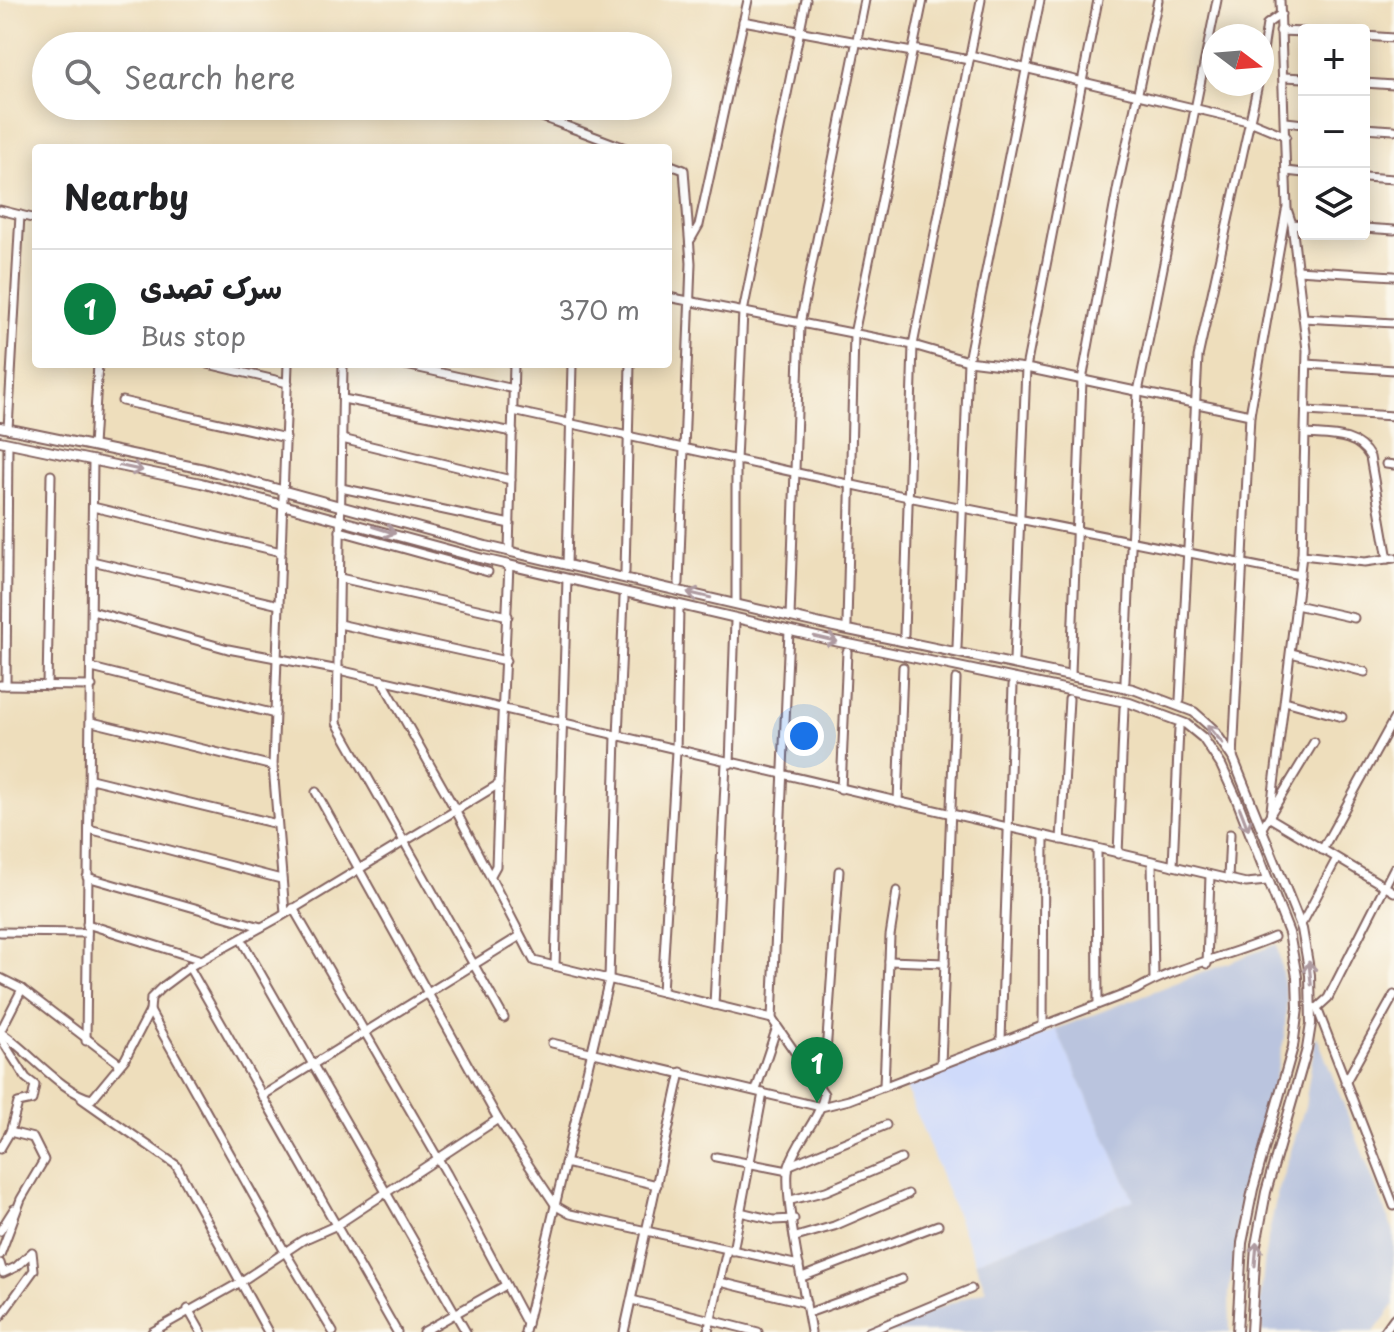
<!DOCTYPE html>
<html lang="en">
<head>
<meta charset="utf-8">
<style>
  body { margin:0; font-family:"Playpen Sans","Playpen Sans Arabic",sans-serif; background:#f6f6f6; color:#202124 }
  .controls { position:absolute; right:24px; top:24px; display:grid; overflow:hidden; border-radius:8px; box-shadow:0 4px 20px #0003 }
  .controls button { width:72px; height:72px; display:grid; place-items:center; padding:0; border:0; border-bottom:2px solid #e0e0e0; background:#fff; color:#202124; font:40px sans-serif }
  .compass { position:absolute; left:1202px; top:24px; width:72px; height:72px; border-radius:50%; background:#fff; box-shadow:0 4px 20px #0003; rotate:106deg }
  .you { position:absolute; left:804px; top:736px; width:28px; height:28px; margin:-20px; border:6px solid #fff; border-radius:50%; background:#1a73e8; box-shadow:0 0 0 12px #1a73e833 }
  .badge { display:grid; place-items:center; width:52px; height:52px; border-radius:50%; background:#0b8043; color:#fff; font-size:26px; font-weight:700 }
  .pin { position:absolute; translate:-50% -66px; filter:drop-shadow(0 2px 4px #0008) }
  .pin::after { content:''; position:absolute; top:42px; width:28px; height:24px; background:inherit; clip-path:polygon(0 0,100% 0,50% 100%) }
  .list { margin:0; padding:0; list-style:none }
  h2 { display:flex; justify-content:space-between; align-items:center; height:104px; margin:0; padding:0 32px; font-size:34px }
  h2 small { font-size:26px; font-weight:400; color:#757577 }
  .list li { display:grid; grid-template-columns:52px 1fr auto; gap:24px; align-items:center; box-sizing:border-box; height:120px; padding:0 32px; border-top:2px solid #e0e0e0 }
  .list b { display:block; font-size:30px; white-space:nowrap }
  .list p { margin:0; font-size:26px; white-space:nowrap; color:#757577 }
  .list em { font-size:26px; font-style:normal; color:#757577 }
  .icon { flex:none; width:44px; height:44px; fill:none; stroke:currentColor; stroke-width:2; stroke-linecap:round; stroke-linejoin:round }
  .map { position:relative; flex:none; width:1394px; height:1332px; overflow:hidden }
  .search { position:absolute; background:#fff; box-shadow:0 4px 20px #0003; left:32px; top:32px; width:640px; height:88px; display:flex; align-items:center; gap:20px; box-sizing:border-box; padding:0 28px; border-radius:44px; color:#757577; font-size:30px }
  .panel { position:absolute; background:#fff; box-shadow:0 4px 20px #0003; left:32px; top:144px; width:640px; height:224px; border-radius:8px }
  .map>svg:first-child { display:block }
  .built { fill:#cfdafa }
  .industrial { fill:#bac4de }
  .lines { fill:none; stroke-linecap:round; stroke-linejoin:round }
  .minor-casing { stroke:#83625e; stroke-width:11 }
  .major-casing { stroke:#83625e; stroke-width:12 }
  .minor { stroke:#fff; stroke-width:7 }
  .major { stroke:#fff; stroke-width:8 }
  .oneway { stroke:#ae9aa0 }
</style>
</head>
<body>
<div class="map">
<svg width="1394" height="1332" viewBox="0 0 1394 1332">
  <rect width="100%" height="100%" fill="#fbf7ec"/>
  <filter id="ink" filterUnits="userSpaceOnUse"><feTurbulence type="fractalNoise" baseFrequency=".0125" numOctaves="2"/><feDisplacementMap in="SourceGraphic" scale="16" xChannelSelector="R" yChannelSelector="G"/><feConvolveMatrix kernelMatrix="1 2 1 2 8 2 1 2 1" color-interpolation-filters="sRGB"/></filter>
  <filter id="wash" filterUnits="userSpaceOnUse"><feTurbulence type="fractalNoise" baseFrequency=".006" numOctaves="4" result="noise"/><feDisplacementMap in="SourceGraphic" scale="32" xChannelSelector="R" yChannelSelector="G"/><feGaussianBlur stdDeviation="1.8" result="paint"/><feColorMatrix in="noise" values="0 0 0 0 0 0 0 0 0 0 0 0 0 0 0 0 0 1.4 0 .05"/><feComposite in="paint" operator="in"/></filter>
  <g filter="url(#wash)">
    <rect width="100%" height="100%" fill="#eedebc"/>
    <polygon class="built" points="1056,1029 1134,1200 975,1262 905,1085"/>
    <g class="industrial">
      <polygon points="1277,944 1287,1000 1284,1039 1234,1255 1229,1292 1230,1332 876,1332 986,1290 975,1262 1134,1200 1056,1029"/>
      <polygon points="1316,1034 1394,1233 1394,1305 1374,1332 1262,1332 1260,1302 1266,1247 1277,1195 1305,1106"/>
    </g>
  </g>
  <g filter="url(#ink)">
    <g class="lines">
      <g class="minor-casing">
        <g id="minor">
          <polyline points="743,21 912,52"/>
          <polyline points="1280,31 1304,32"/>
          <polyline points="1364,36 1394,38"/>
          <polyline points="913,49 969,60"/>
          <polyline points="970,55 1252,122 1286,136"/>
          <polyline points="1262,58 1267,24 1281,14"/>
          <polyline points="1284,77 1304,78"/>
          <polyline points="1364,83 1394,85"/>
          <polyline points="513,106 625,148"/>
          <polyline points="1286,122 1304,124"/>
          <polyline points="1364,128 1394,130"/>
          <polyline points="668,164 684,170 691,263 679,583"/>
          <polyline points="1286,171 1304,173"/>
          <polyline points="1364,177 1394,179"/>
          <polyline points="0,210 36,219"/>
          <polyline points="1292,224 1304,225"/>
          <polyline points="1364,228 1394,230"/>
          <polyline points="691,239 699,225 748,0"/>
          <polyline points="1297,270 1394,276"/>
          <polyline points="668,297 913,345 968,361 1026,368 1250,415"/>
          <polyline points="1303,318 1394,323"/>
          <polyline points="208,364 288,383"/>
          <polyline points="343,364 337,723 504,1018"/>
          <polyline points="401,364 514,389"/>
          <polyline points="1307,364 1394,370"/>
          <polyline points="343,399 513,432"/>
          <polyline points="122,401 286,438"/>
          <polyline points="513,411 908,497 1300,575"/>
          <polyline points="1306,411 1394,416"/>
          <polyline points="8,429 20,215"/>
          <path d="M1306 434C1329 436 1357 433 1370 457L1388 559"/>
          <polyline points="342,439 511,480"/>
          <polyline points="93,446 98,364"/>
          <polyline points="1386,464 1394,465"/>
          <polyline points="341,488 510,524"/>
          <polyline points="93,507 281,552"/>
          <polyline points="340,531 488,572"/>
          <polyline points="509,551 514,364"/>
          <polyline points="1302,555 1365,562 1394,558"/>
          <polyline points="92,561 279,605"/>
          <polyline points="567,565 572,364"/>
          <polyline points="625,572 630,364"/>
          <polyline points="340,578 508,616"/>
          <polyline points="736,601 736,460 743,312 806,0"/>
          <polyline points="1296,605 1354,618"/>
          <polyline points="92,611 228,649 339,670 1246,883 1267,881"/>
          <polyline points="790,617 800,324 865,0"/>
          <polyline points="339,624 506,661"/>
          <polyline points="847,625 854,334 923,0"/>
          <path d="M789 631 772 1019 824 1094C819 1121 797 1140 789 1166 782 1192 806 1300 811 1332"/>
          <polyline points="904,634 913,345 981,0"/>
          <polyline points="957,647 968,361 1040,0"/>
          <polyline points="1291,653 1365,672"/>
          <polyline points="1014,660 1026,368 1098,0"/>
          <polyline points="92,668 275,714"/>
          <polyline points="1071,673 1082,380 1118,185 1158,0"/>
          <polyline points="382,680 455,809 534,961 772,1019"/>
          <polyline points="1125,681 1138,392 1217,0"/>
          <polyline points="0,685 92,686"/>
          <polyline points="6,685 8,443"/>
          <polyline points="47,686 51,475"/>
          <polyline points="1180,700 1198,357 1258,84"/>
          <polyline points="1285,701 1342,717"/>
          <polyline points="92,722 273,766"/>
          <polyline points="618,737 624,598"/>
          <polyline points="1233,758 1250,415 1286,211"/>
          <polyline points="730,764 735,621"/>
          <polyline points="91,779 277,824"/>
          <polyline points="841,789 847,652"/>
          <polyline points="316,792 498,1119 556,1206 570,1214 799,1265"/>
          <polyline points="898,802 903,667"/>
          <polyline points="1270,818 1302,555 1307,350 1292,224 1287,209 1280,0"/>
          <polyline points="1270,818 1394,892"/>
          <polyline points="1262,828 1314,742"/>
          <polyline points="89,829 281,879"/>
          <polyline points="1061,840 1069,699"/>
          <polyline points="1097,849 1098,1004"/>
          <polyline points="1322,850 1394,719"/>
          <polyline points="1118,854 1124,708"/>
          <polyline points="1152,862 1154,979"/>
          <polyline points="1173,866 1179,728"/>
          <polyline points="491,875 496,866 499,784"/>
          <polyline points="87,877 261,927"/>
          <polyline points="1228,879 1230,834"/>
          <polyline points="293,908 447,1174 527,1324"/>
          <polyline points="285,913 273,766 288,364"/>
          <polyline points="1304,920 1336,860"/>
          <polyline points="87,924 202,960"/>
          <polyline points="0,932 87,933"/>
          <polyline points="241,939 466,1332"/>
          <polyline points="889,961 945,963"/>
          <polyline points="1207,964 1210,875"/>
          <polyline points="555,966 567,579"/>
          <polyline points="189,967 397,1332"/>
          <polyline points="0,978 22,989 0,1032"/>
          <polyline points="22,989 120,1064"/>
          <polyline points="662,992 676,751 679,609"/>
          <polyline points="714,1005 726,763"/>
          <polyline points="1312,1007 1317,1008 1394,1206"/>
          <polyline points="1317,1008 1328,998 1394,868"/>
          <polyline points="150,1011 285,1252 333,1332"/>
          <polyline points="1043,1025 1044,836"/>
          <path d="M0 1032C28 1050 62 1093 92 1099L125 1059 150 1011 151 998 161 988 189 967 280 917 499 784 509 565"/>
          <polyline points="0,1037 26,1078 35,1085 32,1100 18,1103 10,1132 33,1138 44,1160 21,1199 0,1255"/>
          <polyline points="1001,1040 1013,685"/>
          <polyline points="86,1041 93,460"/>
          <path d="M552 1043 821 1107 849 1100 1136 990C1174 967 1231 956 1274 937"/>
          <polyline points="941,1064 956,679"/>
          <polyline points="1345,1083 1394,995"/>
          <polyline points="819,1085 826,1053 839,871"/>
          <polyline points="884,1086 890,936 897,891"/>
          <polyline points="756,1090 776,1030"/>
          <polyline points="262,1096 520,936"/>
          <polyline points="82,1099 176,1165 268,1332"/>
          <polyline points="0,1149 10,1132"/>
          <polyline points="716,1157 788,1171"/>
          <polyline points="565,1163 657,1185"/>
          <polyline points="790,1165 886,1125"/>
          <polyline points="791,1200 826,1191 901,1159"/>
          <polyline points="740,1212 774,1220 794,1219"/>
          <polyline points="0,1231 14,1209"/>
          <polyline points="796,1237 834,1226 908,1194"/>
          <polyline points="733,1251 763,1093"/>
          <polyline points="0,1263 3,1273 16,1267 32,1252 34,1270 0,1317"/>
          <polyline points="802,1277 938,1225"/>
          <polyline points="720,1282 806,1303"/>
          <polyline points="632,1300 758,1332"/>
          <polyline points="188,1309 201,1332"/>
          <polyline points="808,1313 902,1279"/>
          <polyline points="152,1332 239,1283 303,1240 337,1225 498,1119"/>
          <polyline points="423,1332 506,1285"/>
          <polyline points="525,1332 609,979 616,736"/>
          <polyline points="624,1332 681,1072"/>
          <polyline points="708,1332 727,1250"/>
          <polyline points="868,1332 971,1289"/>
          <polyline points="1384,1332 1394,1318"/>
        </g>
      </g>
      <g class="major-casing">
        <g id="major">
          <polyline points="0,427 204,469 486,546 834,627 1133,689 1194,712 1213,729 1233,758 1302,929 1310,975 1311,1024 1307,1049 1266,1192 1256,1245 1251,1332"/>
          <polyline points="0,441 201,483 483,559 830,640 1130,703 1186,724 1203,738 1221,765 1237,800 1289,933 1297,977 1298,1008 1293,1047 1253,1189 1242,1243 1237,1332"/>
        </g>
      </g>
      <use href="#minor" class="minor"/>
      <use href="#major" class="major"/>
    </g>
    <defs><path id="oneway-shaft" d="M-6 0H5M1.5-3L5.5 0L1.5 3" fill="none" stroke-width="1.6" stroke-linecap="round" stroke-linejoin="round" transform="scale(2)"/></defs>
    <g class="oneway">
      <use href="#oneway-shaft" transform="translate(131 468) rotate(12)"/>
      <use href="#oneway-shaft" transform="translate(384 530) rotate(17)"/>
      <use href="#oneway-shaft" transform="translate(699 595) rotate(-167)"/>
      <use href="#oneway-shaft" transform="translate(826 639) rotate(13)"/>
      <use href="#oneway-shaft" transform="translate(1215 734) rotate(-130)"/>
      <use href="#oneway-shaft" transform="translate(1244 819) rotate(69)"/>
      <use href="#oneway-shaft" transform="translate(1310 973) rotate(-96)"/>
      <use href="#oneway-shaft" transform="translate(1256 1254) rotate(-85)"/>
    </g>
  </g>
</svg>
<div class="controls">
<button>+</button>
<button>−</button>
<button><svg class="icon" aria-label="layers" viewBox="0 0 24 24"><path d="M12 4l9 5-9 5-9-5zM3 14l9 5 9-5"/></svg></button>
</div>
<svg class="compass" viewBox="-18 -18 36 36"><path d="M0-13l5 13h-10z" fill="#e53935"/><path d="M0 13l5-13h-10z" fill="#757577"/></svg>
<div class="you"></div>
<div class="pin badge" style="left:817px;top:1103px">1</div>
<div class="search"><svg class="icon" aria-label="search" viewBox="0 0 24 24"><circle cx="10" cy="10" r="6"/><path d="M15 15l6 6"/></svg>Search here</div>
<section class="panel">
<h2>Nearby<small></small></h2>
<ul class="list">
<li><span class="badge">1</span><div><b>سرک تصدی</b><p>Bus stop</p></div><em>370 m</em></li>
</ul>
</section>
</div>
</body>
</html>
